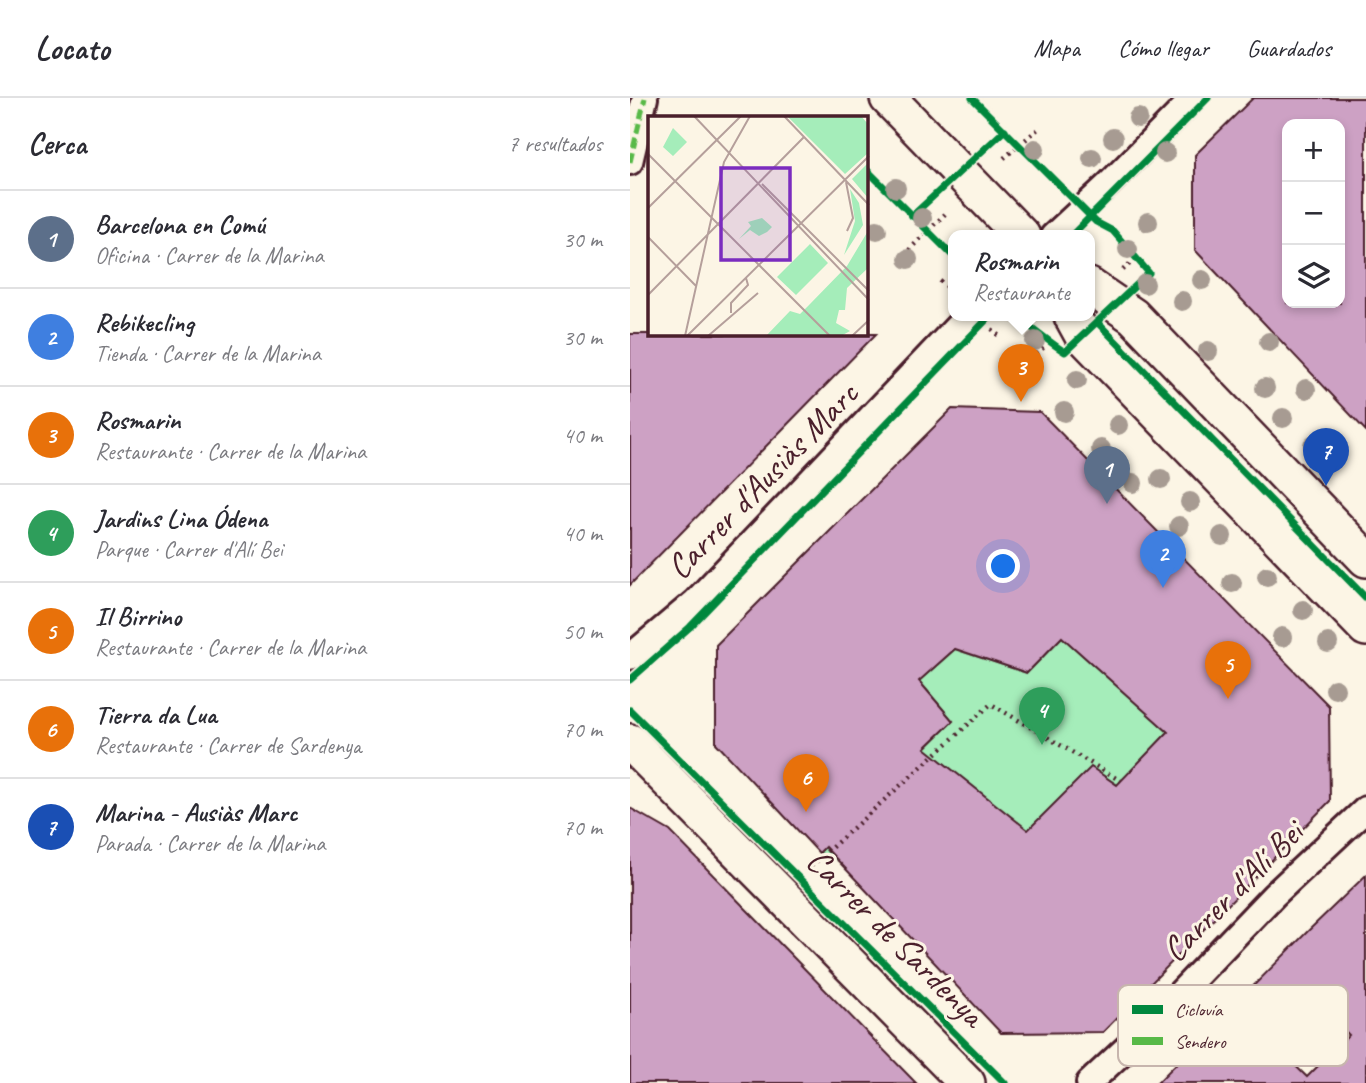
<!DOCTYPE html>
<html lang="es">
<head>
<meta charset="utf-8">
<style>
  body { margin:0; font-family:Caveat,sans-serif; background:#f2f2f3; color:#2b2b33 }
  .controls { position:absolute; right:21px; top:21px; display:grid; overflow:hidden; border-radius:14px; box-shadow:0 4px 10px #0003 }
  .controls button { width:63px; height:63px; display:grid; place-items:center; padding:0; border:0; border-bottom:2px solid #e1e1e2; background:#fff; color:#2b2b33; font:35px sans-serif }
  .you { position:absolute; left:374px; top:469px; width:24px; height:24px; margin:-18px; border:5px solid #fff; border-radius:50%; background:#1a73e8; box-shadow:0 0 0 10px #1a73e833 }
  .badge { display:grid; place-items:center; width:46px; height:46px; border-radius:50%; background:#4a1f2b; color:#fff; font-size:23px; font-weight:700 }
  .pin { position:absolute; translate:-50% -58px; filter:drop-shadow(0 2px 4px #0008) }
  .pin::after { content:''; position:absolute; top:37px; width:24px; height:21px; background:inherit; clip-path:polygon(0 0,100% 0,50% 100%) }
  .popup { position:absolute; left:318px; top:132px; width:147px; height:91px; box-sizing:border-box; display:grid; place-content:center; border-radius:14px; background:#fff; filter:drop-shadow(0 2px 5px #0005); font-size:23px; white-space:nowrap; color:#7c7c81 }
  .popup b { font-size:26px; color:#2b2b33 }
  .popup::after { content:''; position:absolute; left:50%; top:100%; margin-left:-14px; border:14px solid transparent; border-top-color:#fff }
  .list { margin:0; padding:0; list-style:none }
  h2 { display:flex; justify-content:space-between; align-items:center; height:91px; margin:0; padding:0 28px; font-size:30px }
  h2 small { font-size:23px; font-weight:400; color:#7c7c81 }
  .list li { display:grid; grid-template-columns:46px 1fr auto; gap:21px; align-items:center; box-sizing:border-box; height:98px; padding:0 28px; border-top:2px solid #e1e1e2 }
  .list b { display:block; font-size:26px; white-space:nowrap }
  .list p { margin:0; font-size:23px; white-space:nowrap; color:#7c7c81 }
  .list em { font-size:23px; font-style:normal; color:#7c7c81 }
  .icon { flex:none; width:38px; height:38px; fill:none; stroke:currentColor; stroke-width:2; stroke-linecap:round; stroke-linejoin:round }
  .map { position:relative; flex:none; width:736px; height:985px; overflow:hidden }
  header { display:flex; align-items:center; gap:42px; box-sizing:border-box; height:98px; padding:0 35px; background:#fff; border-bottom:2px solid #e1e1e2 }
  header strong { font-size:33px }
  nav { display:flex; gap:38px; margin-inline-start:auto; font-size:24px }
  main { display:flex }
  aside { flex:1; background:#fff }
  .map>svg:first-child { display:block }
  .green { fill:#a5edba; stroke:#788672; stroke-width:2 }
  .building { fill:#cda1c4; stroke:#4a1f2b; stroke-width:2; fill-rule:evenodd }
  .lines { fill:none; stroke-linecap:round; stroke-linejoin:round }
  .street-casing { stroke:#4a1f2b; stroke-width:30 }
  .secondary-casing { stroke:#4a1f2b; stroke-width:40 }
  .path { stroke:#4a1f2b; stroke-width:4.5; stroke-dasharray:2 5; stroke-linecap:butt }
  .street { stroke:#fcf5e5; stroke-width:24 }
  .secondary { stroke:#fcf5e5; stroke-width:35 }
  .quiet { stroke:#58b947; stroke-width:5; stroke-dasharray:10 5; stroke-linecap:butt }
  .cycleway-casing { stroke:#fcf5e5; stroke-width:11 }
  .cycleway { stroke:#00873e; stroke-width:7 }
  .tree { fill:#a79b92 }
  .labels { text-anchor:middle; stroke-width:6; stroke-linejoin:round; paint-order:stroke }
  .street-label { font-size:35px; fill:#4a1f2b; stroke:#fcf5e5 }
  .inset-road { fill:none; stroke:#b59f9b; stroke-width:2 }
  .view { fill:#7b2cbf; fill-opacity:0.15; stroke:#7b2cbf; stroke-width:3.5 }
  .inset-edge { fill:none; stroke:#4a1f2b; stroke-width:3.5 }
  .key { fill:#fcf5e5; stroke:#c7b5ad; stroke-width:2 }
  .key-label { font-size:19px; fill:#4a1f2b }
</style>
</head>
<body>
<header>
<strong>Locato</strong>
<nav><a>Mapa</a><a>Cómo llegar</a><a>Guardados</a></nav>
</header>
<main>
<aside>
<h2>Cerca<small>7 resultados</small></h2>
<ul class="list">
<li><span class="badge" style="background:#5c6f8a">1</span><div><b>Barcelona en Comú</b><p>Oficina · Carrer de la Marina</p></div><em>30 m</em></li>
<li><span class="badge" style="background:#3f7fe0">2</span><div><b>Rebikecling</b><p>Tienda · Carrer de la Marina</p></div><em>30 m</em></li>
<li><span class="badge" style="background:#e8710a">3</span><div><b>Rosmarin</b><p>Restaurante · Carrer de la Marina</p></div><em>40 m</em></li>
<li><span class="badge" style="background:#2e9e5b">4</span><div><b>Jardins Lina Ódena</b><p>Parque · Carrer d'Alí Bei</p></div><em>40 m</em></li>
<li><span class="badge" style="background:#e8710a">5</span><div><b>Il Birrino</b><p>Restaurante · Carrer de la Marina</p></div><em>50 m</em></li>
<li><span class="badge" style="background:#e8710a">6</span><div><b>Tierra da Lua</b><p>Restaurante · Carrer de Sardenya</p></div><em>70 m</em></li>
<li><span class="badge" style="background:#1a4fb4">7</span><div><b>Marina - Ausiàs Marc</b><p>Parada · Carrer de la Marina</p></div><em>70 m</em></li>
</ul>
</aside>
<div class="map">
<svg width="736" height="985" viewBox="0 0 736 985">
  <rect width="100%" height="100%" fill="#fcf5e5"/>
  <filter id="ink" filterUnits="userSpaceOnUse"><feTurbulence type="fractalNoise" baseFrequency=".0143" numOctaves="2"/><feDisplacementMap in="SourceGraphic" scale="14" xChannelSelector="R" yChannelSelector="G"/><feConvolveMatrix kernelMatrix="1 2 1 2 8 2 1 2 1" color-interpolation-filters="sRGB"/></filter>
  <g filter="url(#ink)">
    <polygon class="green" points="432,539 538,634 488,687 461,670 398,732 209,763 189,755 323,623 289,583 325,551 397,575"/>
    <g class="building">
      <path d="M623 0H736V333L565 152V57ZM657 26H710V205H657Z"/>
      <polygon points="0,236 246,236 0,487"/>
      <path d="M322 311 410 314 699 608 700 703 473 934 371 935 195 749 189 755 86 645V547ZM432 539 538 634 487 687 461 669 398 732 295 650 323 623 289 583 325 551 397 575Z"/>
      <polygon points="0,710 40,733 286,985 0,985"/>
      <path d="M736 777V985H527L679 832ZM686 903 719 937 677 979 643 946Z"/>
    </g>
    <g class="lines">
      <g class="street-casing">
        <g id="street">
          <polyline points="0,64 15,0"/>
          <polyline points="423,138 479,86 564,0"/>
          <polyline points="0,559 65,504 337,218"/>
          <polyline points="459,985 504,943 644,797 736,711"/>
        </g>
      </g>
      <g class="secondary-casing">
        <g id="secondary">
          <polyline points="258,0 392,138"/>
          <polyline points="459,188 503,218 736,461"/>
          <polyline points="442,218 453,238 736,530"/>
          <polyline points="0,644 337,985"/>
        </g>
      </g>
      <g class="path">
        <polyline points="374,60 408,31"/>
        <polyline points="279,152 315,116"/>
        <polyline points="493,172 505,161"/>
        <polyline points="310,183 323,193"/>
        <polyline points="362,231 370,239"/>
        <polyline points="402,261 418,245"/>
        <polyline points="181,768 361,606 491,683"/>
      </g>
      <use href="#street" class="street"/>
      <use href="#secondary" class="secondary"/>
      <polyline class="quiet" points="0,64 15,0"/>
      <g class="cycleway-casing">
        <g id="cycleway">
          <path d="M342 0 466 124 483 133 519 175 435 254C417 243 403 229 385 218"/>
          <polyline points="236,71 323,158"/>
          <polyline points="282,118 375,32"/>
          <polyline points="441,138 578,0"/>
          <polyline points="467,224 736,500"/>
          <polyline points="0,582 60,529 360,218"/>
          <polyline points="0,612 375,985"/>
        </g>
      </g>
      <use href="#cycleway" class="cycleway"/>
    </g>
    <g class="tree">
      <circle cx="508" cy="20" r="10"/>
      <circle cx="483" cy="40" r="10"/>
      <circle cx="405" cy="51" r="10"/>
      <circle cx="535" cy="55" r="10"/>
      <circle cx="462" cy="60" r="10"/>
      <circle cx="266" cy="90" r="10"/>
      <circle cx="292" cy="120" r="10"/>
      <circle cx="518" cy="124" r="10"/>
      <circle cx="247" cy="132" r="10"/>
      <circle cx="498" cy="151" r="10"/>
      <circle cx="278" cy="161" r="10"/>
      <circle cx="572" cy="182" r="10"/>
      <circle cx="515" cy="186" r="10"/>
      <circle cx="552" cy="203" r="10"/>
      <circle cx="405" cy="243" r="10"/>
      <circle cx="639" cy="244" r="10"/>
      <circle cx="578" cy="253" r="10"/>
      <circle cx="383" cy="269" r="10"/>
      <circle cx="447" cy="282" r="10"/>
      <circle cx="635" cy="290" r="10"/>
      <circle cx="676" cy="291" r="10"/>
      <circle cx="434" cy="314" r="10"/>
      <circle cx="653" cy="320" r="10"/>
      <circle cx="488" cy="327" r="10"/>
      <circle cx="683" cy="347" r="10"/>
      <circle cx="471" cy="351" r="10"/>
      <circle cx="531" cy="381" r="10"/>
      <circle cx="503" cy="385" r="10"/>
      <circle cx="560" cy="404" r="10"/>
      <circle cx="549" cy="428" r="10"/>
      <circle cx="592" cy="438" r="10"/>
      <circle cx="637" cy="478" r="10"/>
      <circle cx="602" cy="485" r="10"/>
      <circle cx="673" cy="512" r="10"/>
      <circle cx="652" cy="539" r="10"/>
      <circle cx="698" cy="545" r="10"/>
      <circle cx="705" cy="591" r="10"/>
    </g>
  </g>
  <g class="labels">
    <g class="street-label">
      <text transform="translate(132 382) rotate(-46)" y="12">Carrer d'Ausiàs Marc</text>
      <text transform="translate(602 793) rotate(-45)" y="12">Carrer d'Alí Bei</text>
      <text transform="translate(266 839) rotate(45)" y="12">Carrer de Sardenya</text>
    </g>
  </g>
  <g transform="translate(18 18)">
    <rect width="220" height="220" fill="#fcf5e5"/>
    <path d="M139 0H213L220 8V37L197 58ZM25 12 39 26 25 40 15 31ZM220 47V46V82L204 63ZM202 73 211 87 215 109 196 139 207 105ZM114 102 124 111 119 116 111 120 102 114 91 123 103 110 100 106ZM220 115V152L199 172 197 194H191L188 207 202 215 193 220H118L142 195 152 198 162 188 199 150ZM162 128 180 147 148 179 129 161Z" fill="#a5edba"/>
    <path class="inset-road" d="M46 0 221 184M136 0 221 89M0 38 182 220M198 66 205 102 199 115M114 68 221 175M0 92 93 0M0 121 48 170M0 179 156 21M83 197V187L100 169 98 162M37 220 76 46 102 0M39 220 221 40M60 220 110 177M204 220 221 204"/>
    <path class="view" d="M73 52H142V144H73Z"/>
    <rect width="220" height="220" class="inset-edge"/>
  </g>
  <rect x="488" y="887" width="230" height="81" rx="10" class="key"/>
  <rect x="502" y="907" width="31" height="9" fill="#00873e"/>
  <rect x="502" y="939" width="31" height="8" fill="#58b947"/>
  <g class="key-label">
    <text x="545" y="918">Ciclovía</text>
    <text x="545" y="950">Sendero</text>
  </g>
</svg>
<div class="controls">
<button>+</button>
<button>−</button>
<button><svg class="icon" aria-label="layers" viewBox="0 0 24 24"><path d="M12 4l9 5-9 5-9-5zM3 14l9 5 9-5"/></svg></button>
</div>
<div class="you"></div>
<div class="pin badge" style="left:477px;top:406px;background:#5c6f8a">1</div>
<div class="pin badge" style="left:533px;top:490px;background:#3f7fe0">2</div>
<div class="pin badge" style="left:391px;top:304px;background:#e8710a">3</div>
<div class="popup"><b>Rosmarin</b>Restaurante</div>
<div class="pin badge" style="left:412px;top:647px;background:#2e9e5b">4</div>
<div class="pin badge" style="left:598px;top:601px;background:#e8710a">5</div>
<div class="pin badge" style="left:176px;top:714px;background:#e8710a">6</div>
<div class="pin badge" style="left:696px;top:388px;background:#1a4fb4">7</div>
</div>
</main>
</body>
</html>
